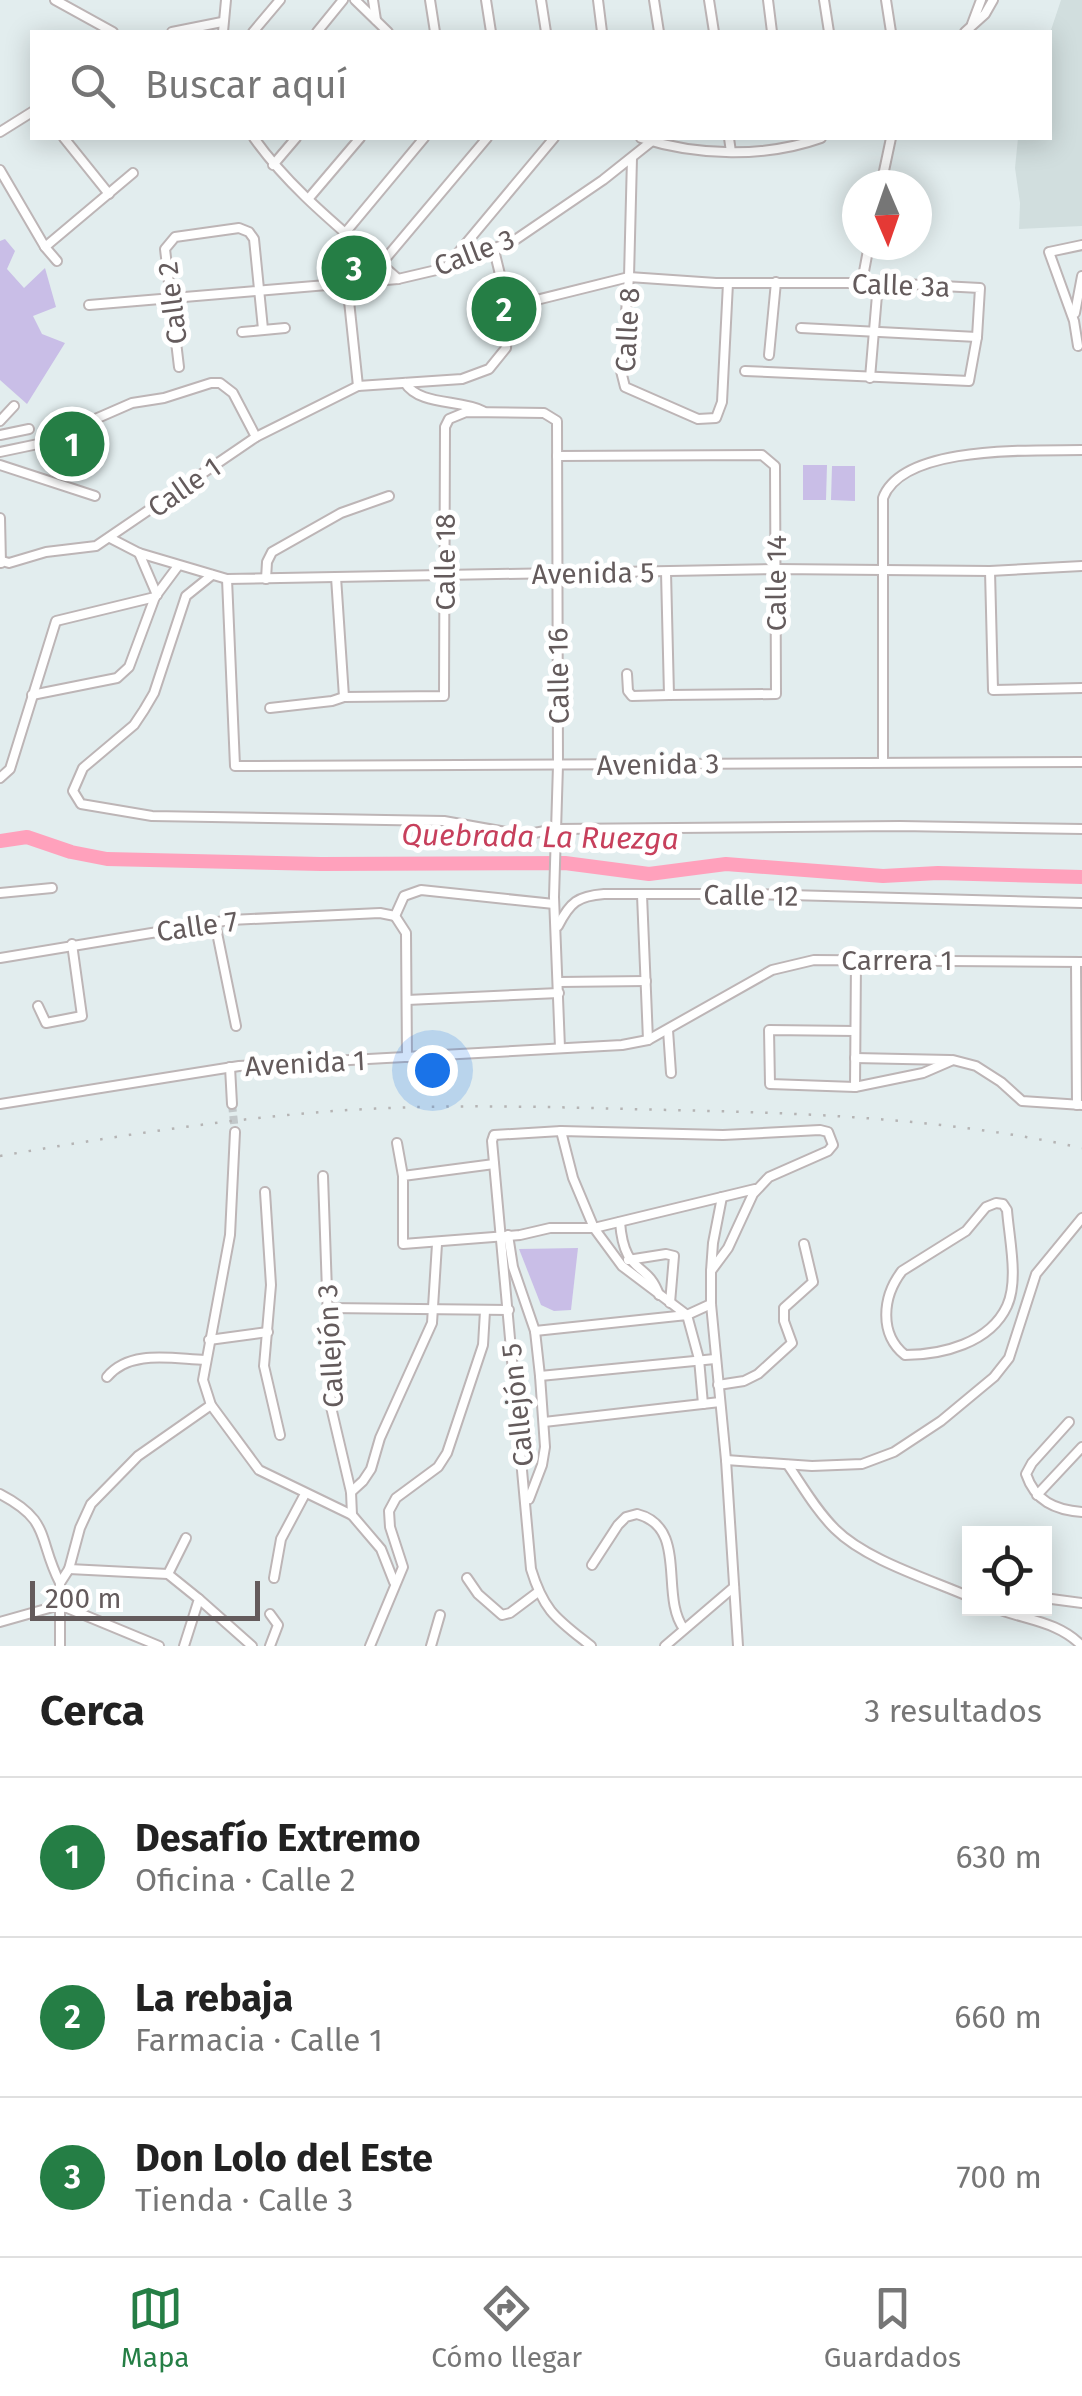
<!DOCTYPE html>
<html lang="es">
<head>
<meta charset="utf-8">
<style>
  body { margin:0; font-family:"Fira Sans",sans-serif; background:#f6f6f6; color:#222 }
  .controls { position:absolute; right:30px; bottom:30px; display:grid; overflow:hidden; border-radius:0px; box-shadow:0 5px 25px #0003 }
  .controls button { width:90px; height:90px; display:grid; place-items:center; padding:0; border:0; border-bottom:2px solid #e0e0e0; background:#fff; color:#222; font:50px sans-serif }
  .compass { position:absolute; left:842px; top:170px; width:90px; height:90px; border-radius:50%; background:#fff; box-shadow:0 5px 25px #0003; rotate:178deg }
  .scale { position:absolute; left:30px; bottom:25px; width:230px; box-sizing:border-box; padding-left:10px; border:5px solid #645b5c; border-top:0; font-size:28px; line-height:35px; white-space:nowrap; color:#645b5c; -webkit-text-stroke:8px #fff; paint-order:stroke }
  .you { position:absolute; left:432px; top:1070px; width:35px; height:35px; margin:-25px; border:8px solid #fff; border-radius:50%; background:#1a73e8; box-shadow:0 0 0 15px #1a73e833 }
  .badge { display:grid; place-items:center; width:65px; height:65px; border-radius:50%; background:#257e45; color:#fff; font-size:32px; font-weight:700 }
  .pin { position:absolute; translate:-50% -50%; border:5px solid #fff; box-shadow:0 2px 10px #0006 }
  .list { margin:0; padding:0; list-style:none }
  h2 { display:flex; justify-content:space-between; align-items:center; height:130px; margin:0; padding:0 40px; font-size:42px }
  h2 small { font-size:32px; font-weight:400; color:#767676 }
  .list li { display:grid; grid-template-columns:65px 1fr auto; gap:30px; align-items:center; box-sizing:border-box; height:160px; padding:0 40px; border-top:2px solid #e0e0e0 }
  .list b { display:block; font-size:38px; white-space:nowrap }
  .list p { margin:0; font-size:32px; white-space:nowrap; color:#767676 }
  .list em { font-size:32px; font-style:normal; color:#767676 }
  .icon { flex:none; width:55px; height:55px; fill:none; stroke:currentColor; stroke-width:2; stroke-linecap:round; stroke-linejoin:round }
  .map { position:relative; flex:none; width:1082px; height:1646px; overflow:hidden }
  .search { position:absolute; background:#fff; box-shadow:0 5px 25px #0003; left:30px; right:30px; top:30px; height:110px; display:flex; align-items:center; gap:25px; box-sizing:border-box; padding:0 35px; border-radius:0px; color:#767676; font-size:38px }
  .sheet { height:610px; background:#fff }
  nav { display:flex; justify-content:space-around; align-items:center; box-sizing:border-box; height:140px; border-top:2px solid #e0e0e0; background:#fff; font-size:28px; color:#767676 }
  nav a { display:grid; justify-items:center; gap:5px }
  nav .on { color:#257e45 }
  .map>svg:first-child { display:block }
  .education { fill:#d1dede }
  .green { fill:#c9bee7 }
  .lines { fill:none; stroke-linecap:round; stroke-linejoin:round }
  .river { stroke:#ffa1bc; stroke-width:14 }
  .minor-tunnel { stroke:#c2c8ca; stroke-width:8; stroke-dasharray:8 4; stroke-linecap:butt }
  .minor-casing { stroke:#bdb5b6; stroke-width:12 }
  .minor { stroke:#fff; stroke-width:8 }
  .rail { stroke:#b5b4b4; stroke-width:2.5; stroke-dasharray:2.5 12; stroke-linecap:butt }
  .labels { text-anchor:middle; stroke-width:10; stroke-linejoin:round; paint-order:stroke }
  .street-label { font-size:28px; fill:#645b5c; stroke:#fff }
  .water-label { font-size:30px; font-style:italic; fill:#c7405c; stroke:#fff }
</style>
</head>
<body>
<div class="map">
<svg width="1082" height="1646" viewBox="0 0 1082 1646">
  <rect width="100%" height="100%" fill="#e2edee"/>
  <polygon class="education" points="1061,0 1082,0 1082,226 1019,229 1020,203 1015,168 1018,138 1050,138 1050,33"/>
  <g class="green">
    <polygon points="5,239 15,251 7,269 24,288 45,268 56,307 33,316 42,334 65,343 27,404 0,380 0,241"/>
    <polygon points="803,465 827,465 826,500 803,500"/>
    <polygon points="832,466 855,466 855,501 831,500"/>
    <polygon points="578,1248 571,1310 554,1311 541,1305 519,1249"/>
  </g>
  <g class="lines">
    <polyline class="river" points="0,841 27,837 71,852 107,859 321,864 565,863 649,874 726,864 883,876 938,873 1082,877"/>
    <polyline class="minor-tunnel" points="232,1104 235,1132"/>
    <g class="minor-casing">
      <g id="minor">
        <polyline points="55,0 113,32"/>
        <polyline points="355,0 388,32"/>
        <polyline points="373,0 376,20"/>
        <polyline points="430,0 435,32"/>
        <polyline points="486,0 491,32"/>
        <polyline points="541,0 546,32"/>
        <polyline points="598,0 602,32"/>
        <polyline points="654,0 659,32"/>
        <polyline points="709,0 714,32"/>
        <polyline points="768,0 772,32"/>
        <polyline points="824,0 829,32"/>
        <polyline points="886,0 891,32"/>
        <polyline points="972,24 981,0"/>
        <polyline points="172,32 222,22"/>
        <polyline points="223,32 226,0"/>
        <polyline points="253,32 280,0"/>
        <polyline points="317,32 343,0"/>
        <polyline points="965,32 985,14 993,0"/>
        <polyline points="0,132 32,112"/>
        <polyline points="64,138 109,194"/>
        <path d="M254 138C293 193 348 234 398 279"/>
        <path d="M641 138C697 156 765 158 821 138"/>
        <polyline points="729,138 731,152"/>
        <polyline points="632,158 629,277 621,371 625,387 698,419 716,418 722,402 728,283"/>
        <polyline points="273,165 296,138"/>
        <polyline points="0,170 45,247 57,261"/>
        <polyline points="881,185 891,138"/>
        <polyline points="309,198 360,138"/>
        <polyline points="345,233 424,138"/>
        <polyline points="45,247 133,173"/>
        <polyline points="381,264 487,138"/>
        <polyline points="448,265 554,138"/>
        <polyline points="347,282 358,386"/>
        <polyline points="862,282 869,245"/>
        <polyline points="89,305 398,279 445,268 515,240 603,180 652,141"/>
        <polyline points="508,307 629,277 716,283 885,283 980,288 977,337 969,381 745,371"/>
        <polyline points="1075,313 1082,276"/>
        <polyline points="801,328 977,337"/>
        <polyline points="242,332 285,328"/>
        <polyline points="1078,346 1074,321 1049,252 1082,245"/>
        <polyline points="769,355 776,282"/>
        <polyline points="179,367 165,249 175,237 239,228 249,232 254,239 263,329"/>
        <polyline points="870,378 878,283"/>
        <path d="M405 383C420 406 459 399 483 411"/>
        <polyline points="0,421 14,406"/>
        <polyline points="0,435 29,429"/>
        <polyline points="0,452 38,444 132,403 164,398 211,383 220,383 233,393 256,437"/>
        <polyline points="557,456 762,455 775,466 776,694 669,695 666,572"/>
        <polyline points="0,465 95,496"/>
        <polyline points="0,518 1,563"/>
        <polyline points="110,538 139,553 227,579 776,569 990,571 1082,566"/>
        <polyline points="139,553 157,595"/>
        <polyline points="2,561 9,563 46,552 96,546 256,437 358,386 462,379 489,369 506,348 508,321 508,307 494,250"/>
        <polyline points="990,571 993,690 1082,688"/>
        <polyline points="212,575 186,596 154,693 144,710 134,725 83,768 73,791 81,804 152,816 444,821 523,835 556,829 900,826 1082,829"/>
        <polyline points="336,577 344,697 444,696 445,427 449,419 466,412 544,413 557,421 558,765 554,897 560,1048"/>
        <polyline points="227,579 235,766 1082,762"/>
        <polyline points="266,579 267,562 272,552 341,513 389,496"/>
        <polyline points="627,674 628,691 632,696 669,695"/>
        <polyline points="32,695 117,678 129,667 155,597 178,566"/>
        <polyline points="270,708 332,701 344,697"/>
        <path d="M883 762V498C903 444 1034 451 1082 450"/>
        <polyline points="0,778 10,769 56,621 155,597"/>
        <polyline points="0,893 52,888"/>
        <polyline points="642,895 648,1040"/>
        <polyline points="395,916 404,896 421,890 554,904"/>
        <polyline points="395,916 406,933 407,1057"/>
        <polyline points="215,923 236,1026"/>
        <path d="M558 926C570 902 578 896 604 894H755L1082 903"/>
        <polyline points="0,958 230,920 380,913 395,916"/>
        <polyline points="1076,962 1077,1105"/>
        <polyline points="559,982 646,981"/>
        <polyline points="407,1000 559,993"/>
        <polyline points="38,1006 46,1023 82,1016 72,944"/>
        <polyline points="668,1030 671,1073"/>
        <polyline points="855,1031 769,1030 770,1084 855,1087 923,1073 953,1060 976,1066 1001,1082 1022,1101 1082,1105"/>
        <polyline points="855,1058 950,1060"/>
        <polyline points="230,1067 232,1104"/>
        <polyline points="855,1087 856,960"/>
        <polyline points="0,1104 239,1066 622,1045 648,1040 772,970 814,960 1082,962"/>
        <polyline points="235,1132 230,1235 203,1380 211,1405 259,1470 352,1515 381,1549 394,1582"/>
        <polyline points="397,1143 403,1176"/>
        <polyline points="494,1164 403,1176 403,1244 520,1235 550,1228 594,1228 573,1178 561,1131"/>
        <polyline points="323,1176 331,1407 351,1492 352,1515"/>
        <polyline points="265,1192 271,1285 264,1366 280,1435"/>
        <path d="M996 1203 1003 1204 1007 1210C1009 1238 1019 1280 1007 1306 990 1343 942 1355 905 1355 879 1334 882 1297 902 1271L966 1231 986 1207Z"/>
        <path d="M620 1222C624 1276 647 1260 659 1295"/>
        <polyline points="508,1235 513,1267 535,1331 540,1376 545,1447 542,1465 529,1499"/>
        <polyline points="628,1260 666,1254 674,1256 670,1303"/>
        <polyline points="711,1271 713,1243 722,1197"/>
        <polyline points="711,1304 687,1315 622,1266 594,1228 755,1189"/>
        <polyline points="328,1308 509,1310"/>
        <polyline points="535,1331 687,1315 699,1359 703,1404"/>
        <polyline points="209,1340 268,1332"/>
        <polyline points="540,1376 715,1359"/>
        <path d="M107 1377C130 1349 173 1359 205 1360"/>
        <polyline points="718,1385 744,1381 758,1374 792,1343 784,1321 784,1308 813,1282 804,1244"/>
        <polyline points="544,1422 720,1402"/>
        <path d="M1069 1422 1032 1463 1026 1474C1035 1501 1055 1510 1082 1512"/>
        <polyline points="726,1460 812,1466 862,1464 894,1452 941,1421 994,1377 1009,1358 1036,1274 1082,1218"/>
        <path d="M788 1465C803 1487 816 1510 835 1529 866 1560 929 1579 970 1597"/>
        <polyline points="351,1492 363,1481 371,1469 380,1438 432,1323 437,1244"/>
        <path d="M0 1494C52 1521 37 1538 60 1583"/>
        <polyline points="1037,1495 1082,1447"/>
        <path d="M592 1565 618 1525 626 1517 637 1514C689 1527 659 1596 684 1629"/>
        <polyline points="69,1569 168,1574 199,1599 184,1646"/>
        <polyline points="168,1574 186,1538"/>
        <polyline points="274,1578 281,1539 305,1494"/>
        <polyline points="467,1578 478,1594 502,1615 510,1613 538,1592"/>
        <polyline points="1044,1598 1082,1603"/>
        <polyline points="199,1599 252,1646"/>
        <path d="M995 1608C1025 1620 1058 1621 1082 1646"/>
        <polyline points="270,1614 278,1625 270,1646"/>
        <polyline points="0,1622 60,1605 159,1646"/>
        <polyline points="60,1646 60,1583 69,1569 80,1528 91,1504 138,1456 211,1405"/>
        <polyline points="370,1646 403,1567 390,1527 389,1511 396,1498 438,1467 447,1453 483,1345 485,1311"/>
        <polyline points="431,1646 440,1615"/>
        <path d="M591 1646C557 1619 544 1612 531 1569L492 1141 494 1135 561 1131 723 1135 820 1130 828 1132 833 1145 828 1151 769 1177 753 1194 728 1248 711 1271V1304L726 1460 738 1646"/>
        <polyline points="665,1646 734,1587"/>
      </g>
    </g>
    <use href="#minor" class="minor"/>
    <path class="rail" d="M0 1156C99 1139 199 1123 299 1114 422 1102 546 1107 669 1110 807 1113 946 1118 1082 1148"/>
  </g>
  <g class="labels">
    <g class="street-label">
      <text transform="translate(474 252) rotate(-21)" y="10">Calle 3</text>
      <text transform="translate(901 285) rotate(2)" y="10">Calle 3a</text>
      <text transform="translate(172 303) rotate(-97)" y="10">Calle 2</text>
      <text transform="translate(627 330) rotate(-87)" y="10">Calle 8</text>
      <text transform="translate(184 487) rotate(-35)" y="10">Calle 1</text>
      <text transform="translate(445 562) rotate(-90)" y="10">Calle 18</text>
      <text transform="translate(593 573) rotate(-1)" y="10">Avenida 5</text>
      <text transform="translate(776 583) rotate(-90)" y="10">Calle 14</text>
      <text transform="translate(558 676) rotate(-91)" y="10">Calle 16</text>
      <text transform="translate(658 764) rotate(-1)" y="10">Avenida 3</text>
      <text transform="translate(751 895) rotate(1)" y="10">Calle 12</text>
      <text transform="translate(197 926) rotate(-8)" y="10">Calle 7</text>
      <text x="897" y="970">Carrera 1</text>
      <text transform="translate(305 1063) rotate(-3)" y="10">Avenida 1</text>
      <text transform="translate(330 1346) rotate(-93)" y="10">Callejón 3</text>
      <text transform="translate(517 1405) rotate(-96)" y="10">Callejón 5</text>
    </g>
    <g class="water-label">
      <text transform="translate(540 837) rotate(1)" y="10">Quebrada La Ruezga</text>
    </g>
  </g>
</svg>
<div class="controls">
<button><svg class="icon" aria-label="locate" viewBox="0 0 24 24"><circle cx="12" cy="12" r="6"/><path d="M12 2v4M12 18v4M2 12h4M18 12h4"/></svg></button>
</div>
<svg class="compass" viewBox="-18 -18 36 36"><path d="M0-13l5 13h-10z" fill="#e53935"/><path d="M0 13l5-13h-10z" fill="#767676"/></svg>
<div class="scale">200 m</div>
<div class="you"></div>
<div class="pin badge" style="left:72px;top:444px">1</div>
<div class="pin badge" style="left:504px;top:309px">2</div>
<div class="pin badge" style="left:354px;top:268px">3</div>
<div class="search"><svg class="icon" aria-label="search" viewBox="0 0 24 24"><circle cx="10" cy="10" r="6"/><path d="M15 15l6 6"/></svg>Buscar aquí</div>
</div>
<section class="sheet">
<h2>Cerca<small>3 resultados</small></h2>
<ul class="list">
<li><span class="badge">1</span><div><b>Desafío Extremo</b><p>Oficina · Calle 2</p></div><em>630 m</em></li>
<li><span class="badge">2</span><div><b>La rebaja</b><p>Farmacia · Calle 1</p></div><em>660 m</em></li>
<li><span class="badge">3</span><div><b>Don Lolo del Este</b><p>Tienda · Calle 3</p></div><em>700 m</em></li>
</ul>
</section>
<nav>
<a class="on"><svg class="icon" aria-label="map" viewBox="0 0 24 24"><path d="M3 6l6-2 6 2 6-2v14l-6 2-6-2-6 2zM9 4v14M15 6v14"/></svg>Mapa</a>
<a><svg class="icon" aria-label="directions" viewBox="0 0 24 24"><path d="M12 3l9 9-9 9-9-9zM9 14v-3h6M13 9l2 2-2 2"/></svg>Cómo llegar</a>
<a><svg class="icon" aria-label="saved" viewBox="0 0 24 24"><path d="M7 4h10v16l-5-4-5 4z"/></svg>Guardados</a>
</nav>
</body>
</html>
